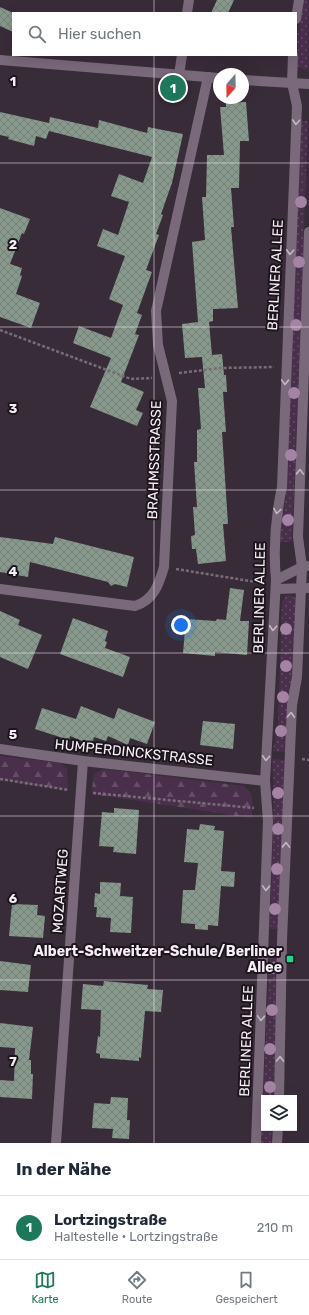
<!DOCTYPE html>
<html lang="de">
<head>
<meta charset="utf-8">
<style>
  body { margin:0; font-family:Rubik,sans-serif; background:#f2f2f3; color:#1f2937 }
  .controls { position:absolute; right:12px; bottom:12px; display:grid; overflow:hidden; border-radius:0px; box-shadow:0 4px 16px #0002 }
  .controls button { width:36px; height:36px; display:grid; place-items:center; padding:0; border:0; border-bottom:1px solid #e0e1e3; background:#fff; color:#1f2937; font:20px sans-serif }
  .compass { position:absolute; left:213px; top:68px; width:36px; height:36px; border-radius:50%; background:#fff; box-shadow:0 4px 16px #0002; rotate:200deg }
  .you { position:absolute; left:181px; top:625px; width:14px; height:14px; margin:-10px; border:3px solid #fff; border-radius:50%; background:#1a73e8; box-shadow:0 0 0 6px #1a73e833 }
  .badge { display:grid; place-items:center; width:26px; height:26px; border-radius:50%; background:#1d785b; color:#fff; font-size:13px; font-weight:700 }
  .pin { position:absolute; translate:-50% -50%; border:2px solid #fff; box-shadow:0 1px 4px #0006 }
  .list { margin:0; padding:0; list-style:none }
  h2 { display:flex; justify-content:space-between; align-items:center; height:52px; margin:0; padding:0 16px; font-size:17px }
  h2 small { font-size:13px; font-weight:400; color:#747a83 }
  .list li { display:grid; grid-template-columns:26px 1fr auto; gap:12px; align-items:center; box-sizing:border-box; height:64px; padding:0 16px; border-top:1px solid #e0e1e3 }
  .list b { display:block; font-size:15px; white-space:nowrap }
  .list p { margin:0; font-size:13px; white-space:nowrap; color:#747a83 }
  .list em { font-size:13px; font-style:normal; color:#747a83 }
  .icon { flex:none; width:22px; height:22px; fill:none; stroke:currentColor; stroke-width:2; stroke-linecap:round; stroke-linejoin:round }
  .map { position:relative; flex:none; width:309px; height:1143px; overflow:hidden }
  .search { position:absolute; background:#fff; box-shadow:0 4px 16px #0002; left:12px; right:12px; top:12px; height:44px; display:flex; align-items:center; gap:10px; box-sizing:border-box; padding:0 14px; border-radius:0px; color:#747a83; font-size:15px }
  .sheet { height:116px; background:#fff }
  nav { display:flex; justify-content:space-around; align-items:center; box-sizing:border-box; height:56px; border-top:1px solid #e0e1e3; background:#fff; font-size:11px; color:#747a83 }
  nav a { display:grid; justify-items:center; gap:2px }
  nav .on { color:#1d785b }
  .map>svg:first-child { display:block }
  .grass { fill:url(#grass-dots) }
  .forest { fill:url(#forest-firs) }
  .building { fill:url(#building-cross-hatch) }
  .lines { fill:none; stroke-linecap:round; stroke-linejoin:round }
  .path { stroke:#776d77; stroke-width:2.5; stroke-dasharray:3 2; stroke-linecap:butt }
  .minor { stroke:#7a687b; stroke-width:10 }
  .tree { fill:#a483a5 }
  .oneway { stroke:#c4b8c5 }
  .grid { fill:none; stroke:#f6eef6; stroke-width:1; stroke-opacity:0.55 }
  .poi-dot { fill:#1ad988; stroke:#1c161c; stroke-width:1.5 }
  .labels { text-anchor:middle; stroke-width:4; stroke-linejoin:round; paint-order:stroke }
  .street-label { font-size:14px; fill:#f6eef6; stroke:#1c161c }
  .poi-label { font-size:14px; font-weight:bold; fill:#f6eef6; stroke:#1c161c; text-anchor:end }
  .grid-label { font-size:13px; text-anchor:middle; font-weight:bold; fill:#f6eef6; stroke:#1c161c; stroke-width:4; stroke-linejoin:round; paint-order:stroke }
</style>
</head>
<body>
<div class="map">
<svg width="309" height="1143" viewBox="0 0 309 1143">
  <defs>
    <pattern id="grass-dots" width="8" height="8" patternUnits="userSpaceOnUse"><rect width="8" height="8" fill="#4a2f4c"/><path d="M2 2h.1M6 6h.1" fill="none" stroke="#654d66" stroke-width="1.8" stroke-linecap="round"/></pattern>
    <pattern id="forest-firs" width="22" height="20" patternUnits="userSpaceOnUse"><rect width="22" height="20" fill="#4a2f4c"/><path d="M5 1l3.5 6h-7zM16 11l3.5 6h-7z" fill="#654d66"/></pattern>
    <pattern id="building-cross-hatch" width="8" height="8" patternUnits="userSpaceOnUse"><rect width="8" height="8" fill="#86998c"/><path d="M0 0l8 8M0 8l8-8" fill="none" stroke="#748078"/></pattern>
  </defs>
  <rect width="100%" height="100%" fill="#382c38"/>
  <g class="grass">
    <path d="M304 0H309V68L305 70 298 67C297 54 296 38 299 25 301 16 304 9 304 0Z"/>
    <polygon points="301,121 308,121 292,542 280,542 281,514 286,499"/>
    <polygon points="290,595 294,597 296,600 292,684 285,752 273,751 278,724 282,604 285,596"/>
    <polygon points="272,759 285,760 278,929 270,929 274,795"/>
    <polygon points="270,946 279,946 273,1098 264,1098 264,1128 272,1128 271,1143 261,1143"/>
  </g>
  <g class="forest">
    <polygon points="0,756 60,763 67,769 68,790 0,780"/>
    <path d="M104 769 243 786C256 793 252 805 252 818L92 794 93 778 95 773Z"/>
  </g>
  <g class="building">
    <polygon points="217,0 234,0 228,13 211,13"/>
    <polygon points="0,7 13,13 13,32 0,26"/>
    <polygon points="246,102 249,141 240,141 239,188 231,188 234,227 231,227 238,308 213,309 213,321 209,322 212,355 222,354 224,375 226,375 227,392 223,392 226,432 222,432 228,524 223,524 226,561 198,564 196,549 192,549 191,536 195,535 193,507 197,507 194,462 197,462 197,430 201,429 198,388 205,388 202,357 185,358 182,324 198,322 192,242 205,240 202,197 206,197 207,155 224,155 220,107 226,107 226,103"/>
    <polygon points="0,112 49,123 50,117 98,128 99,120 147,133 148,127 183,134 172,183 161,214 163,215 156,234 159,235 146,270 152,272 137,313 142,315 135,334 139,335 121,382 144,392 136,410 143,413 137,426 90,407 111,358 73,343 79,326 111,338 123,305 109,299 125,256 97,246 103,229 118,235 129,202 111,196 119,174 143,183 152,157 49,131 46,139 36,136 34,146 8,139 9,137 0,135"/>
    <polygon points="0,208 30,219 24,234 22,233 10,264 22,268 20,275 22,276 16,294 40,303 31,328 0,317"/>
    <polygon points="0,537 53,544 55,537 134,557 127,587 115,584 111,586 108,582 30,562 28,577 0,572"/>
    <polygon points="230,588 244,590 240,621 249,621 247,655 215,652 215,656 183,653 186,619 216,621 217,619 226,620"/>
    <polygon points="0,611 20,620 18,625 42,635 28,669 0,657"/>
    <polygon points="73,618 108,631 105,641 107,642 105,648 130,657 123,677 60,654"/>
    <polygon points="81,706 114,719 118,708 155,722 147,744 130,738 128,745 108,736 106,741 94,737 92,745 70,736 69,740 35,729 42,708 76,719"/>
    <polygon points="203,721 235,724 233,749 200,745"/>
    <polygon points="114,808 139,810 136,854 113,852 114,847 99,846 102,812 114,813"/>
    <polygon points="200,824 215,826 214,830 224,831 221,871 235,872 234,887 221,886 218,926 208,925 208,930 195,929 195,924 181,923 183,890 195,890 198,863 184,862 187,829 199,830"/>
    <polygon points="100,882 121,883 120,896 133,897 131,933 110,932 111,918 96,917 97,907 94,907 95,893 100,894"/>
    <polygon points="12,904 38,905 37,915 45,916 43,938 9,936"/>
    <polygon points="0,961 31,965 28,992 0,990"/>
    <polygon points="104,981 148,985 147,989 163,990 161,1012 145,1011 141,1058 139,1057 139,1061 100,1058 100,1054 96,1053 98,1036 100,1037 101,1010 81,1009 83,984 103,986"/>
    <polygon points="0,1023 33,1027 29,1060 31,1060 31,1074 33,1074 32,1099 0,1097 0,1080 14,1081 15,1048 0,1047"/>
    <polygon points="111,1097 128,1098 127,1120 130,1120 129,1139 112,1138 113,1129 92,1128 94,1103 110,1104"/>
  </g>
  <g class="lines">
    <g class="path">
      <polyline points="0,330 131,379 152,378"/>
      <polyline points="179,373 221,368 274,367"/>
      <polyline points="176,569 256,582 264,581"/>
      <polyline points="302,759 309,760"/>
      <polyline points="0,779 69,790"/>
      <polyline points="93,793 254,808"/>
    </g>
    <g class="minor">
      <polyline points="187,13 189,0"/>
      <polyline points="296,19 299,0"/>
      <polyline points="0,60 219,78"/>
      <polyline points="179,75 182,55"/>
      <polyline points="243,80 309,84"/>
      <polyline points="276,580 302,567 307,566"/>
      <path d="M0 589 135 606C154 600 159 584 164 567L172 401 158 345 156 311 208 77"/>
      <polyline points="276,589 309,588"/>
      <polyline points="0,749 83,761 265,781"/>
      <polyline points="279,1098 282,940 292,705 297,677 302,567 298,537 309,232"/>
      <polyline points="56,1143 83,761"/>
      <path d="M256 1143 268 821 265 781 276 580C273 547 275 519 282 487L297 106 292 83 293 55"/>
      <polyline points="277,1143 278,1128"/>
    </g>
  </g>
  <g class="tree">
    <circle cx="301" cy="202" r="6"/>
    <circle cx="299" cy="262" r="6"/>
    <circle cx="296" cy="325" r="6"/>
    <circle cx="294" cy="393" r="6"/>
    <circle cx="291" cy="455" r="6"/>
    <circle cx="288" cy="520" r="6"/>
    <circle cx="286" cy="629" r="6"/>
    <circle cx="286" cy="666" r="6"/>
    <circle cx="283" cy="697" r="6"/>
    <circle cx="281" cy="731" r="6"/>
    <circle cx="278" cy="793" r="6"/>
    <circle cx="278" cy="829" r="6"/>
    <circle cx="277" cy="869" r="6"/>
    <circle cx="275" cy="909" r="6"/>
    <circle cx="273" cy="968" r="6"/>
    <circle cx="272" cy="1010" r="6"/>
    <circle cx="270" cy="1049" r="6"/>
    <circle cx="270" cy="1087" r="6"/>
  </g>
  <defs><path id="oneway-chevron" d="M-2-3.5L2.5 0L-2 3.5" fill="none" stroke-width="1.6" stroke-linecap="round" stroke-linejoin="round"/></defs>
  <g class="oneway">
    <use href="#oneway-chevron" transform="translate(296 122) rotate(93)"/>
    <use href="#oneway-chevron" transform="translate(290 252) rotate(93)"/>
    <use href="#oneway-chevron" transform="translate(285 382) rotate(92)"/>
    <use href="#oneway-chevron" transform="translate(300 472) rotate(-88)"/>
    <use href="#oneway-chevron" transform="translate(277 511) rotate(99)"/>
    <use href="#oneway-chevron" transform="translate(273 628) rotate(93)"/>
    <use href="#oneway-chevron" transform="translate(291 715) rotate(-87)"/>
    <use href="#oneway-chevron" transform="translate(266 758) rotate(93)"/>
    <use href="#oneway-chevron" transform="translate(286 845) rotate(-88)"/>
    <use href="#oneway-chevron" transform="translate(266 888) rotate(92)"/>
    <use href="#oneway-chevron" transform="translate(261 1018) rotate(92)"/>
    <use href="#oneway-chevron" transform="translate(280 1059) rotate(-89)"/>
  </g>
  <path class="grid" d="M154 0V13M154 55V1143M0 163H309M0 327H309M0 490H309M0 653H309M0 816H309M0 980H309"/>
  <rect class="poi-dot" x="286" y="955" width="8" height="8" rx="2"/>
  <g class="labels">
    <g class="street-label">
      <text transform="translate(275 275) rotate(-87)" y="5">BERLINER ALLEE</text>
      <text transform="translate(154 460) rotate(-88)" y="5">BRAHMSSTRASSE</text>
      <text transform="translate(259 598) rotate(-89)" y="5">BERLINER ALLEE</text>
      <text transform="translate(134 752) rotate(6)" y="5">HUMPERDINCKSTRASSE</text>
      <text transform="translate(60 891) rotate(-86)" y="5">MOZARTWEG</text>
      <text transform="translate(246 1041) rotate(-88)" y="5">BERLINER ALLEE</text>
    </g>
    <g class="poi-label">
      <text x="282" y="956">Albert-Schweitzer-Schule/Berliner<tspan x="282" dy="16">Allee</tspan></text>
    </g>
  </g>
  <g class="grid-label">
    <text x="13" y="86">1</text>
    <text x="13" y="249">2</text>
    <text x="13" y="413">3</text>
    <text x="13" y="576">4</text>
    <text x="13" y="739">5</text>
    <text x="13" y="903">6</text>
    <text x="13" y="1066">7</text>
  </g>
</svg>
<div class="controls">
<button><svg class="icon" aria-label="layers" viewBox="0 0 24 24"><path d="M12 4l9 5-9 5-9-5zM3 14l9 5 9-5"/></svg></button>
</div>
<svg class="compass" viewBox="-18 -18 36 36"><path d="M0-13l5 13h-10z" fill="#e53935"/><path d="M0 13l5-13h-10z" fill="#747a83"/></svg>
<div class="you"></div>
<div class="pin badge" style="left:173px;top:88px">1</div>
<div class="search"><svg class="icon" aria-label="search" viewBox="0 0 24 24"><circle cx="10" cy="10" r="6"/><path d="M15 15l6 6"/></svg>Hier suchen</div>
</div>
<section class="sheet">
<h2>In der Nähe<small></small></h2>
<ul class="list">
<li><span class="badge">1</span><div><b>Lortzingstraße</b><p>Haltestelle · Lortzingstraße</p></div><em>210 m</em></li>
</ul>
</section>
<nav>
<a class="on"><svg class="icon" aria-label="map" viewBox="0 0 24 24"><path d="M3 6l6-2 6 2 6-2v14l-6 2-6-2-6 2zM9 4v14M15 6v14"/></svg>Karte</a>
<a><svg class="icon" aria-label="directions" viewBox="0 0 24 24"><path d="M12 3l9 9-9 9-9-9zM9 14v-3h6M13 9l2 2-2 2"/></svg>Route</a>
<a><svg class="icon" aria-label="saved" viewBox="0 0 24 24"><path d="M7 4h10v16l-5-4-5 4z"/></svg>Gespeichert</a>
</nav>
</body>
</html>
